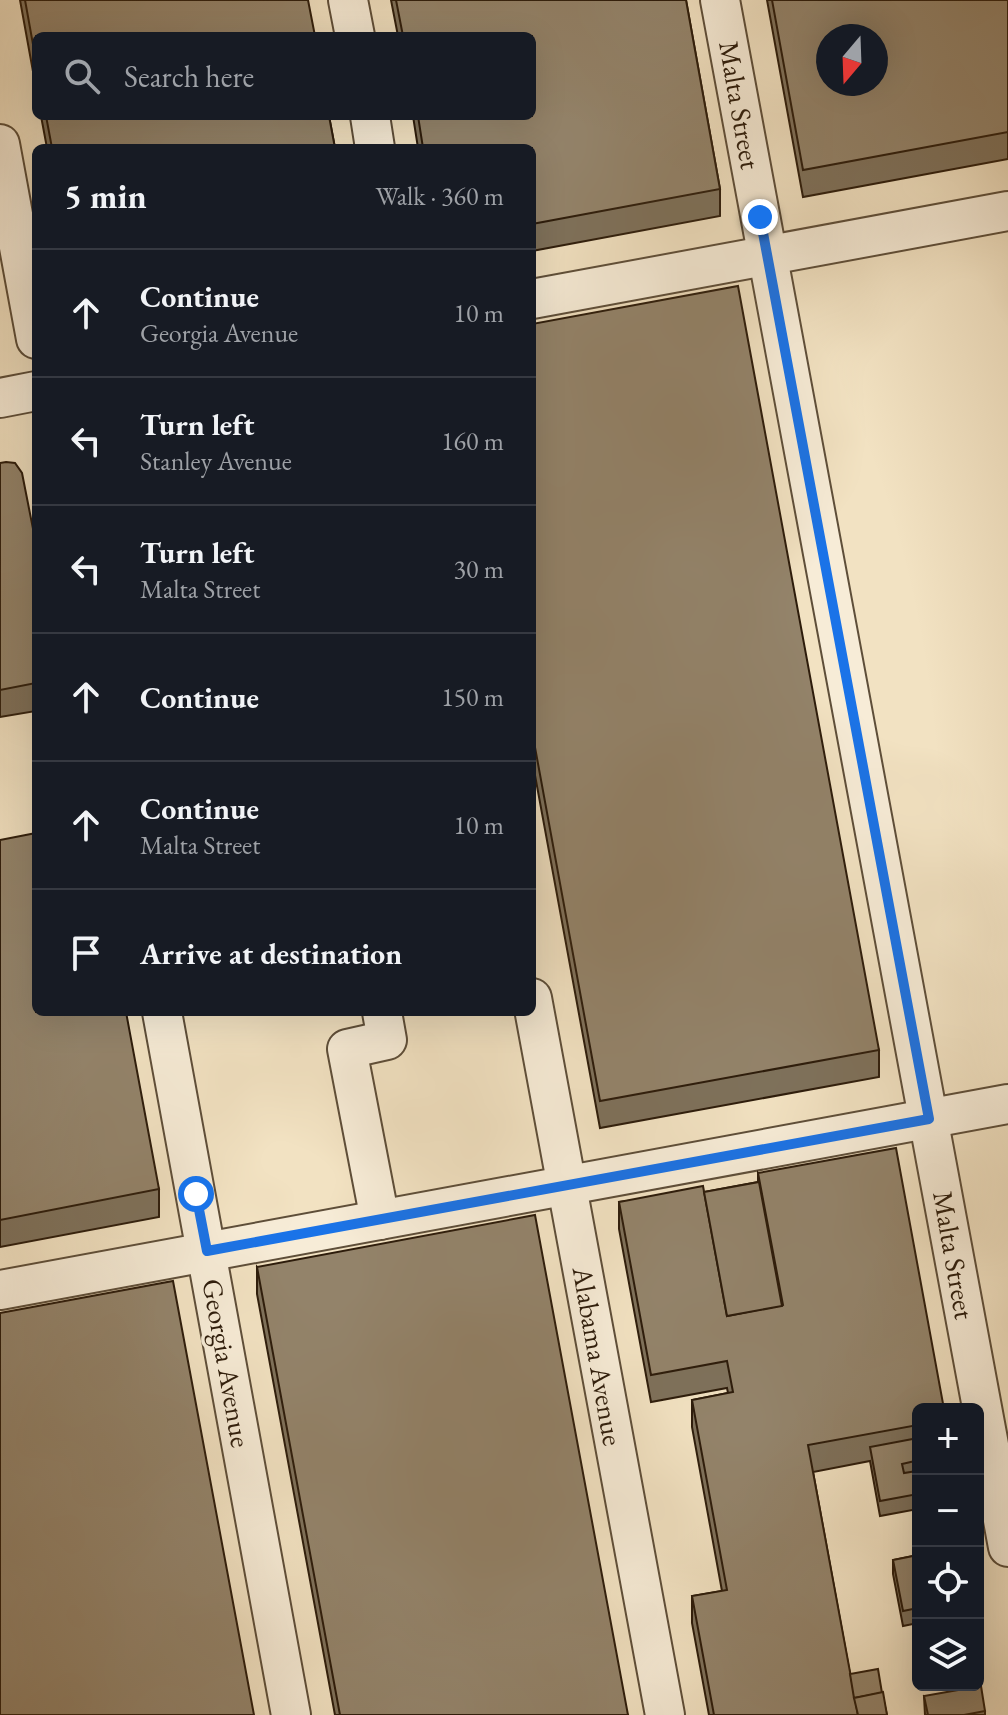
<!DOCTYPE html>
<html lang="en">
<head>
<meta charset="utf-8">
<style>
  body { margin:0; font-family:"EB Garamond",serif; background:#242831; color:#f1f3f6 }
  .controls { position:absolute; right:24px; bottom:24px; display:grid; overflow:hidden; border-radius:12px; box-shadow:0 8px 32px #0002 }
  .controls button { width:72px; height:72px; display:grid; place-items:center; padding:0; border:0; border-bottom:2px solid #363941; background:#171b24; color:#f1f3f6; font:40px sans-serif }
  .compass { position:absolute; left:816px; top:24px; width:72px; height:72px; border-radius:50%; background:#171b24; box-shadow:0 8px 32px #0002; rotate:199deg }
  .stop { position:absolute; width:24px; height:24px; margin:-18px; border:6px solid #1a73e8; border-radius:50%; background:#fff }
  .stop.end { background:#1a73e8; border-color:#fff; box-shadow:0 2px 8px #0008 }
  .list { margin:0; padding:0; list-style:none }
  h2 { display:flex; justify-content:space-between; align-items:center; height:104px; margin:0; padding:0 32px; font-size:34px }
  h2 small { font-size:26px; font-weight:400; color:#9ea1a6 }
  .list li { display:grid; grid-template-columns:52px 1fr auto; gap:24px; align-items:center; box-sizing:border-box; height:128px; padding:0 32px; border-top:2px solid #363941 }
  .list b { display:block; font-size:30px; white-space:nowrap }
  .list p { margin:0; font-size:26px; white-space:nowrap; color:#9ea1a6 }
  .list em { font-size:26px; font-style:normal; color:#9ea1a6 }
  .icon { flex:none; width:44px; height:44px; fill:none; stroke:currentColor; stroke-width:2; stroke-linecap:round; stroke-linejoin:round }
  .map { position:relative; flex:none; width:1008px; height:1715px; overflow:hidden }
  .search { position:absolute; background:#171b24; box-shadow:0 8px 32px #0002; left:32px; top:32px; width:504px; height:88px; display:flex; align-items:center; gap:20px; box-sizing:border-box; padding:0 28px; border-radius:12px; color:#9ea1a6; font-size:30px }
  .panel { position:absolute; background:#171b24; box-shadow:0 8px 32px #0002; left:32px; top:144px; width:504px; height:872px; border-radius:12px }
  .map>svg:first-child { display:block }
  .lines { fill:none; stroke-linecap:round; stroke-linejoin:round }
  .minor-casing { stroke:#5e4e39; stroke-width:42 }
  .minor { stroke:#f7ecd7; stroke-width:38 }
  .wall { fill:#7e715b; stroke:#2d1c0b; stroke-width:2 }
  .building { fill:#93836a; stroke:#2d1c0b; stroke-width:2; fill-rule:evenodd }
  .route { stroke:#1a73e8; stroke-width:10 }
  .labels { text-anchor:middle; stroke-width:7; stroke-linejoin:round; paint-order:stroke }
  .street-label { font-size:28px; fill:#2d1c0b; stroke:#f7ecd7 }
</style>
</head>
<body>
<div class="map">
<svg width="1008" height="1715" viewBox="0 0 1008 1715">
  <rect width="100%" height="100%" fill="#f2e2c2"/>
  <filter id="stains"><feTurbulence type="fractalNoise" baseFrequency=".0025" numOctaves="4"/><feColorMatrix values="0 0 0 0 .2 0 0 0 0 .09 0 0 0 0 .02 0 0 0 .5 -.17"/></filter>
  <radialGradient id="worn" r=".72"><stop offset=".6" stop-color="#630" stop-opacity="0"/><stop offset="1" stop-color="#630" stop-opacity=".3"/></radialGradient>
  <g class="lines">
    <g class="minor-casing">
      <g id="minor">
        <polyline points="348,0 355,36"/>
        <polyline points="720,0 1008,1547"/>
        <polyline points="370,116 375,148"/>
        <polyline points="0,144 36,339"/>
        <polyline points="532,299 1008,211"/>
        <polyline points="0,398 36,391"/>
        <polyline points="532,998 665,1715"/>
        <polyline points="162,1012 291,1715"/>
        <polyline points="380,1220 347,1049 387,1040 382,1012"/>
        <polyline points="0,1290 1008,1104"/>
      </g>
    </g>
    <use href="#minor" class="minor"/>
  </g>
  <g class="wall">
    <polygon points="20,0 308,0 36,36 36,88"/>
    <polygon points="391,0 686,0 720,189 720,216 532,251 532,148 418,148 413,116 532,116 532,36 398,36"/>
    <polygon points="767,0 1008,0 1008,159 803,197"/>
    <polygon points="41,116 329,116 335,148 47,148"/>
    <polygon points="532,324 879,1050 879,1077 600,1128 532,759"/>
    <polygon points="0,463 36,544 36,711 0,717"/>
    <polygon points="0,840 159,1189 159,1217 0,1247"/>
    <polygon points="758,1173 918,1409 918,1509 880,1516 870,1461 813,1472 850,1674 882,1693 887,1715 709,1715 692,1623 692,1596 722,1591 692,1427 692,1400 728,1393 727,1388 651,1402 619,1229 619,1202 704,1192 758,1182"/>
    <polygon points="257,1267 628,1715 335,1715 257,1294"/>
    <polygon points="918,1555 918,1623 903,1626 893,1574 893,1560"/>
    <polygon points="924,1696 985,1711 985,1715 925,1715"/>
  </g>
  <g class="building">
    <polygon points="25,0 308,0 315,36 36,36 36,61"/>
    <polygon points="396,0 686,0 720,189 532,224 532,148 423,148 418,116 532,116 532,36 403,36"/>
    <path d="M772 0H1008V132L803 170ZM828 36H876V84H828Z"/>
    <polygon points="46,116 329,116 335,148 52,148"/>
    <polygon points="738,286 879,1050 600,1101 532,731 532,324"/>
    <polygon points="6,462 15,463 22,473 36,544 36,683 0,690 0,463"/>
    <polygon points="36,833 36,1012 126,1012 159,1189 0,1220 0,840"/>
    <polygon points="896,1148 944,1409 918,1409 918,1425 808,1445 858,1715 714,1715 692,1596 727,1590 692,1400 733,1392 727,1361 651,1375 619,1202 703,1186 727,1316 783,1305 758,1173"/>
    <polygon points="759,1182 782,1306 727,1316 704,1192"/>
    <polygon points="535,1215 628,1715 340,1715 257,1267"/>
    <polygon points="173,1281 254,1715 0,1715 0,1313"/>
    <path d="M918 1438V1494L880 1501 870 1447ZM915 1461 917 1471 904 1473 902 1464Z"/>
    <polygon points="918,1555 918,1608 903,1611 893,1560"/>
    <polygon points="878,1669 882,1693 854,1698 850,1674"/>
    <polygon points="981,1686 985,1711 964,1715 928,1715 924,1696"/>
    <polygon points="883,1692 887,1715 858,1715 854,1698"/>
  </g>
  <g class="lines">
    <polyline class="route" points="196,1194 207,1251 929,1119 760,217"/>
  </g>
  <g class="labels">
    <g class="street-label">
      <text transform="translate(740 105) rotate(80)" y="10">Malta Street</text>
      <text transform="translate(954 1255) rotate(80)" y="10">Malta Street</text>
      <text transform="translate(598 1356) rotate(80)" y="10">Alabama Avenue</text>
      <text transform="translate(227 1363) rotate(80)" y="10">Georgia Avenue</text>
    </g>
  </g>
  <rect width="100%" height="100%" filter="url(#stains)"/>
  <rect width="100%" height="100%" fill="url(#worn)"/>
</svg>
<div class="controls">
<button>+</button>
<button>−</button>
<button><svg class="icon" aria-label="locate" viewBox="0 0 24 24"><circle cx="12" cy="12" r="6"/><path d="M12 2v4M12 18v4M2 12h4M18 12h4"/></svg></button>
<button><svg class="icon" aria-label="layers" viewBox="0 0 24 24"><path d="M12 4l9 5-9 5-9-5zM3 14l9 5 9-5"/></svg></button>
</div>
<svg class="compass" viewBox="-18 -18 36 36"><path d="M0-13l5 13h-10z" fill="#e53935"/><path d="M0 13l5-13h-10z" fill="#9ea1a6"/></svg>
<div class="stop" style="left:196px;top:1194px"></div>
<div class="stop end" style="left:760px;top:217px"></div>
<div class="search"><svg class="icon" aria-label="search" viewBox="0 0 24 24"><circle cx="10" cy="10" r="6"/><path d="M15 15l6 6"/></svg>Search here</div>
<section class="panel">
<h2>5 min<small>Walk · 360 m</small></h2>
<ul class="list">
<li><svg class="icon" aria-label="ahead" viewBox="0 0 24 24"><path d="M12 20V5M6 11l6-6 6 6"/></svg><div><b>Continue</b><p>Georgia Avenue</p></div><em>10 m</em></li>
<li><svg class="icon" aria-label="left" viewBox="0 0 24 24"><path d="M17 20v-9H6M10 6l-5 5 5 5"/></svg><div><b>Turn left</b><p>Stanley Avenue</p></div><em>160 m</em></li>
<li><svg class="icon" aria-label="left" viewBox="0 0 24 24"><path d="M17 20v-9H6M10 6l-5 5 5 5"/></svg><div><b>Turn left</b><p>Malta Street</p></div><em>30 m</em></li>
<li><svg class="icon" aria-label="ahead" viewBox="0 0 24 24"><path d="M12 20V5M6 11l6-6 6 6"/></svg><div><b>Continue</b></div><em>150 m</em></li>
<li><svg class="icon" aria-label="ahead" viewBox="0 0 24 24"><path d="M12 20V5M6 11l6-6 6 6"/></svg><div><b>Continue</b><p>Malta Street</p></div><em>10 m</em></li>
<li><svg class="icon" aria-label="arrive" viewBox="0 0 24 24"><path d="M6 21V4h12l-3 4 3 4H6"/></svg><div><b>Arrive at destination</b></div></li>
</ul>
</section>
</div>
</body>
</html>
